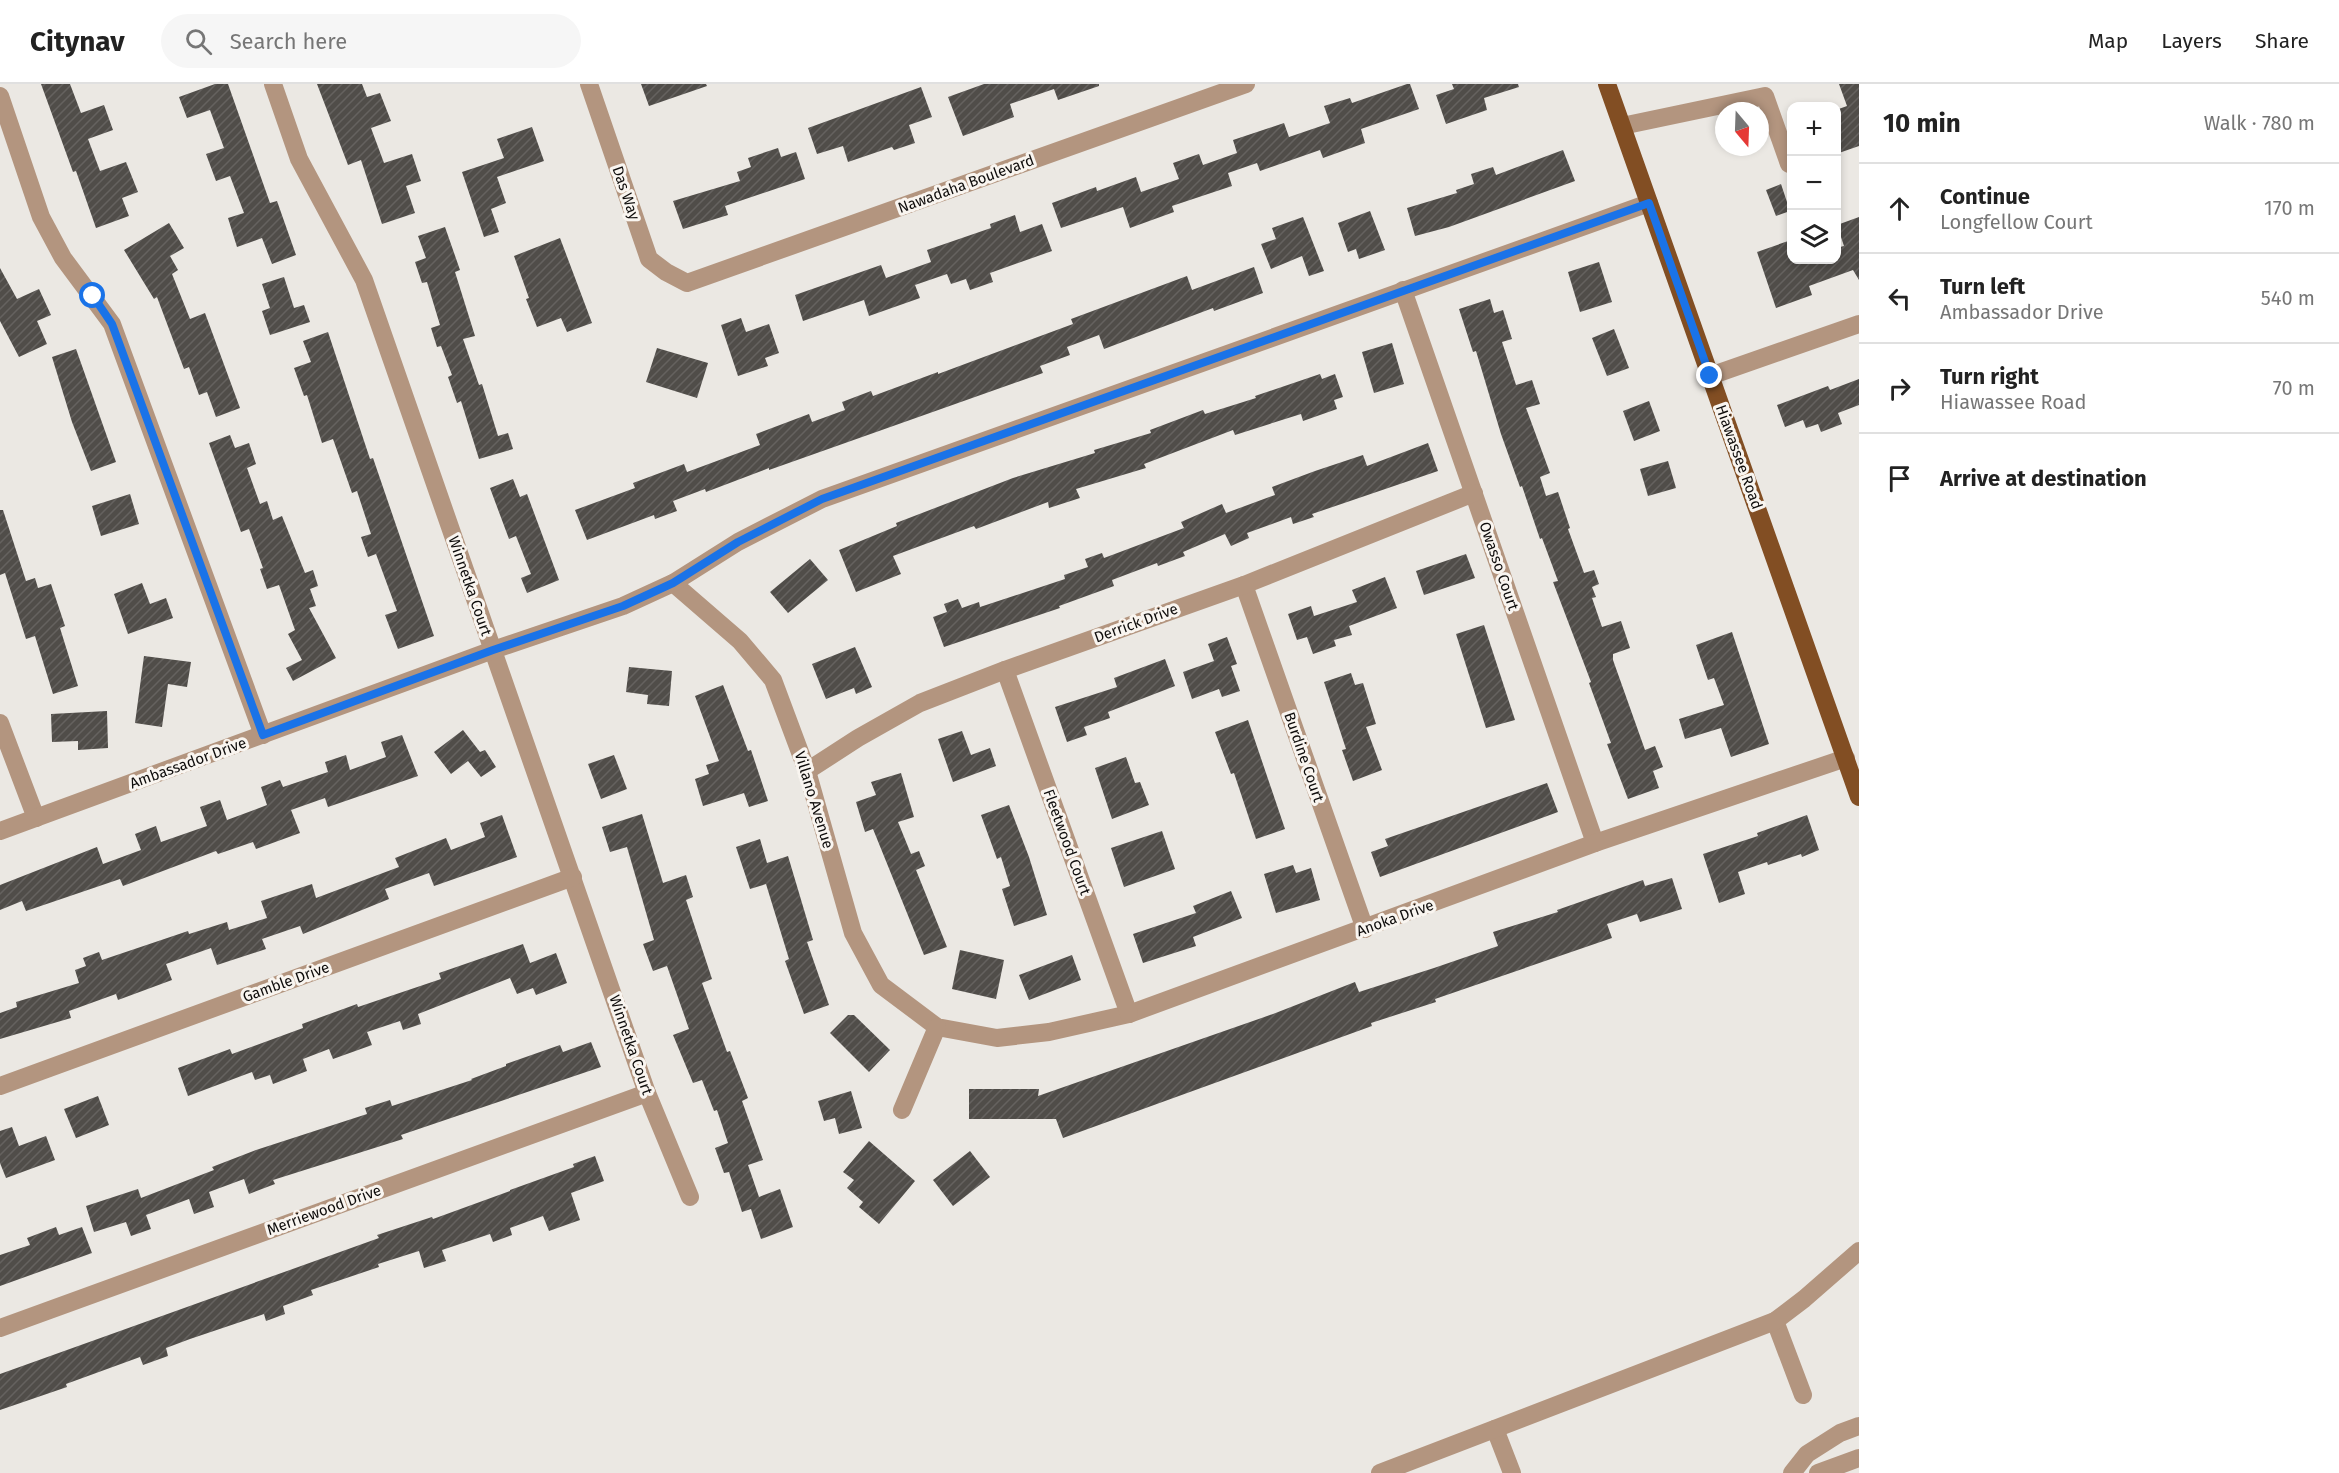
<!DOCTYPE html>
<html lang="en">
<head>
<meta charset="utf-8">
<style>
  body { margin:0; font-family:"Fira Sans",sans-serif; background:#f6f6f6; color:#222 }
  .controls { position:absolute; right:18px; top:18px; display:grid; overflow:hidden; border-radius:12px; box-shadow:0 3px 9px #0003 }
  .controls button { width:54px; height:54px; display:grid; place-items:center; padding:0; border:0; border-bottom:2px solid #e0e0e0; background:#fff; color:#222; font:30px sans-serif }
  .compass { position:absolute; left:1715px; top:18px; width:54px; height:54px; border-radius:50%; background:#fff; box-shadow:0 3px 9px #0003; rotate:161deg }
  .stop { position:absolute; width:18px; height:18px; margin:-14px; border:4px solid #1a73e8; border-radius:50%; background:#fff }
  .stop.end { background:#1a73e8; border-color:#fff; box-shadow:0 2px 6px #0008 }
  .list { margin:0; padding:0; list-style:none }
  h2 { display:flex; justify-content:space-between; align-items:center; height:78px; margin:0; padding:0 24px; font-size:26px }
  h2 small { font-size:20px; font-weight:400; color:#767676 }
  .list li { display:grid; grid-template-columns:39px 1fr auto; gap:18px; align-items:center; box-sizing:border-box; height:90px; padding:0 24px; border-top:2px solid #e0e0e0 }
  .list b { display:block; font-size:22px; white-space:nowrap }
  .list p { margin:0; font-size:20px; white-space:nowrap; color:#767676 }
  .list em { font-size:20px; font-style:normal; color:#767676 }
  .icon { flex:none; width:33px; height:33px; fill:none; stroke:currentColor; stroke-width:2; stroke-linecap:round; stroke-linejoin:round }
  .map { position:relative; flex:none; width:1859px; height:1389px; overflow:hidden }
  header { display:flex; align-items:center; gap:36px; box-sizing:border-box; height:84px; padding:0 30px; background:#fff; border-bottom:2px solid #e0e0e0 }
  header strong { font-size:28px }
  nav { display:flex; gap:33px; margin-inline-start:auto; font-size:21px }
  .search { width:420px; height:54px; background:#f6f6f6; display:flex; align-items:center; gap:15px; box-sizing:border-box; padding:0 21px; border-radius:33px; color:#767676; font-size:22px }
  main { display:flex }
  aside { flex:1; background:#fff }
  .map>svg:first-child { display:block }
  .building { fill:url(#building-hatch) }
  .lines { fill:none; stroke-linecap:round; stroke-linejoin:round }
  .minor { stroke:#b3957f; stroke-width:18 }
  .major { stroke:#824e23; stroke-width:18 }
  .route { stroke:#1a73e8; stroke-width:8 }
  .labels { text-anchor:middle; stroke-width:6; stroke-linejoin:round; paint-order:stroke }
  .street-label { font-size:15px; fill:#0e0c0b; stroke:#f9f5f0 }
</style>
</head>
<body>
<header>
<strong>Citynav</strong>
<div class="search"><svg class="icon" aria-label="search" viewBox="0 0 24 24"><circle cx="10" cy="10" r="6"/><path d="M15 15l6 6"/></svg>Search here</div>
<nav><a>Map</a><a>Layers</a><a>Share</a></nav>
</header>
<main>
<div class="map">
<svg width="1859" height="1389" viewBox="0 0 1859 1389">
  <defs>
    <pattern id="building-hatch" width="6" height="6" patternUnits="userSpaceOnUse" patternTransform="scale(1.5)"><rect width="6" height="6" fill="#504d49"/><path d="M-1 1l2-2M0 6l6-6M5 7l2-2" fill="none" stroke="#65625f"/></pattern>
  </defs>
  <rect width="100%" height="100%" fill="#ebe8e3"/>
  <g class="building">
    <polygon points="41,0 70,0 81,29 104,21 113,46 88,55 100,87 126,78 138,108 122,114 129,132 96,144 76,87 73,88"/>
    <polygon points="215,0 228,0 270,119 277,117 296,171 272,180 262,154 237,163 228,134 244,129 230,92 216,97 206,70 224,64 210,26 187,34 179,13"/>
    <polygon points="317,0 362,0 367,13 380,9 391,37 371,44 384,79 412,70 421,97 406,102 415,129 382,140 361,76 348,81"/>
    <polygon points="641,0 706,0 707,2 649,22"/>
    <polygon points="984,0 1099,0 1099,2 1058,16 1054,5 1010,20 1014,33 963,52 948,13"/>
    <polygon points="1407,0 1410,0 1419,25 1361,45 1365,59 1323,74 1320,66 1260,87 1257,79 1228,89 1232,102 1172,122 1174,128 1130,144 1123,123 1061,144 1052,119 1096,103 1097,107 1136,93 1141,108 1179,95 1173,79 1199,70 1203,81 1237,69 1233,56 1284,39 1289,53 1330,39 1324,22 1350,14 1352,19"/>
    <polygon points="1452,0 1518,0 1519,3 1484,14 1487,26 1446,40 1436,11 1454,5"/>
    <polygon points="1839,0 1859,0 1859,62 1836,70 1836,26 1847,22"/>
    <polygon points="921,3 932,33 909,41 915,59 894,66 892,63 848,78 843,62 817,70 808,44"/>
    <polygon points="532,43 544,77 497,93 506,119 491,125 499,148 484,153 462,88 504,74 497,55"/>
    <polygon points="778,64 781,73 796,68 805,95 725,122 728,131 683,145 673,117 740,97 737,88 751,83 748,74"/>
    <polygon points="1563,66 1575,97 1449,143 1415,152 1407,124 1457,109 1456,106 1474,100 1471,90 1493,83 1496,91"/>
    <polygon points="1781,100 1790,127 1776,132 1766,106"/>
    <polygon points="1370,127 1385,166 1359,175 1356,165 1348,168 1338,139"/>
    <polygon points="1015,131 1020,148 1042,140 1052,167 990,189 993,198 970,206 966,195 951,200 947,190 915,201 920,214 869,232 864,216 803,237 795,211 881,181 886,194 931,178 927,166 991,144 990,140"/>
    <polygon points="1303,133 1324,187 1309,192 1302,172 1271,185 1261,160 1276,155 1272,144"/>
    <polygon points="1859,133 1859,196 1853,186 1809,202 1812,211 1776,224 1757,168 1791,156 1791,176 1836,176 1836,164 1844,162 1837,141"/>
    <polygon points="169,139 184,164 170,172 178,186 172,190 190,235 205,229 240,324 216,333 207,308 199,311 189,283 184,285 157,213 154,215 124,166"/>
    <polygon points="445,143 460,186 455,188 475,252 463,255 479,301 482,300 498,352 508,349 513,365 479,375 461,317 457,319 448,293 452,291 441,262 437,263 431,244 440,241 427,198 422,199 415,178 426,174 418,152"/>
    <polygon points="560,154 592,239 567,248 561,234 537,243 526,215 529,214 514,172"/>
    <polygon points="1599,178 1612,218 1580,228 1568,188"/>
    <polygon points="1254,183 1263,209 1214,227 1213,224 1104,265 1099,251 1067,263 1070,271 1040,282 1043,289 769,386 769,384 706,408 705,405 673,417 677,427 655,435 654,431 587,456 575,426 635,404 633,399 684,380 687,388 760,361 756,350 809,330 812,338 845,326 842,318 871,307 873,312 938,288 938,290 1073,240 1071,235 1187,192 1192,206"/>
    <polygon points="0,184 17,215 39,205 51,231 37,237 47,260 19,273 0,237"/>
    <polygon points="284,193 294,224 304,221 310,238 270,251 262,227 270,224 262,200"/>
    <polygon points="1490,215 1494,229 1503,226 1512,255 1502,258 1516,301 1532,296 1540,320 1526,324 1550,389 1540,393 1546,412 1558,408 1570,444 1568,445 1584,489 1594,486 1599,500 1592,503 1596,513 1592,514 1602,543 1621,537 1630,564 1613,570 1613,576 1645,666 1655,662 1663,683 1653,687 1659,704 1628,715 1607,660 1611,659 1589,599 1591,598 1553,498 1558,497 1542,454 1540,455 1522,402 1520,403 1501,350 1476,267 1473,268 1459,225"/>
    <polygon points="741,234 746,248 769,240 779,269 765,274 768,282 738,292 721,241"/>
    <polygon points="1614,245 1629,284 1607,292 1592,254"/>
    <polygon points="328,248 370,375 373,374 434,552 398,565 385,531 397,527 376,470 368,473 361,453 371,450 357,407 352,409 333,355 322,359 307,311 304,312 294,284 311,278 303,257"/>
    <polygon points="1392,259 1404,300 1374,309 1362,268"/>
    <polygon points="657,264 708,279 697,314 646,298"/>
    <polygon points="76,265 116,378 91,387 72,338 52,273"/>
    <polygon points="1320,290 1322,295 1335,290 1343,313 1334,316 1337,325 1303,337 1301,330 1235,351 1233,346 1144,380 1146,384 1076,405 1080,414 1049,424 1048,418 976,445 974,442 893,472 901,490 856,508 839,466 897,442 896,439 1013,394 1095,369 1094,366 1151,349 1150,346 1203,326 1205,330 1256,314 1255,312"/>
    <polygon points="1859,295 1859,321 1838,329 1842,340 1821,348 1818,340 1806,344 1803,336 1785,343 1777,321 1828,302 1830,306"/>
    <polygon points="1649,317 1660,347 1634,357 1623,327"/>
    <polygon points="230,351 235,364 249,359 256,380 247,384 260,420 267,417 273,436 282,432 305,489 313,486 318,502 310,505 316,522 309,524 336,574 293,597 286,584 302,576 288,550 295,546 279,501 267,505 260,485 263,484 249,445 241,448 209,359"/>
    <polygon points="1428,359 1438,387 1312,430 1314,433 1293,440 1291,433 1247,449 1249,454 1231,462 1225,450 1183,468 1185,472 1158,482 1157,479 1112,496 1114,502 1059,522 1060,524 944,563 933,533 947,528 944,520 958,515 962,524 979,518 980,523 1065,495 1064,491 1088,483 1085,475 1102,469 1104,474 1184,444 1181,438 1222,420 1226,429 1275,411 1272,403 1315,387 1363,371 1367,382"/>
    <polygon points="1668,377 1676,404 1648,412 1640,385"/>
    <polygon points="513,395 520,413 527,410 559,496 527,509 521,494 531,490 516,452 509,455 490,404"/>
    <polygon points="130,410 139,440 101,452 92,422"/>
    <polygon points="0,426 3,426 26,497 35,494 38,504 51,500 65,542 60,544 78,602 53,610 35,552 26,555 5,489 0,491"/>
    <polygon points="1466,470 1475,494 1424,511 1416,487"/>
    <polygon points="810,475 828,496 788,529 770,508"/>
    <polygon points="1385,493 1397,524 1349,542 1352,551 1334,556 1336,562 1313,570 1307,553 1297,556 1288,530 1311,522 1314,532 1357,518 1352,506"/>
    <polygon points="142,499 150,520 166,514 173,534 128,550 114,510"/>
    <polygon points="1484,541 1515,636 1486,644 1456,550"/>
    <polygon points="1732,548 1769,660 1731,673 1721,644 1685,655 1679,635 1724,621 1714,594 1708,596 1696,561"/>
    <polygon points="1227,553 1237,580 1231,582 1240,607 1222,613 1219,605 1192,615 1183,588 1214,577 1208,560"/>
    <polygon points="855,563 872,603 856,610 854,604 826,615 812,580"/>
    <polygon points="144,572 191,578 187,603 168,600 162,643 135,639"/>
    <polygon points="1165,575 1175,602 1108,628 1110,634 1084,643 1087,651 1067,658 1055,623 1117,603 1114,594"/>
    <polygon points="629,583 672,587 669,622 647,620 648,611 626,608"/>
    <polygon points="1351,589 1355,601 1363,599 1376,640 1366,643 1382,686 1353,697 1342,666 1346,665 1324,598"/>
    <polygon points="723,601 748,667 751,666 768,717 749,723 744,709 703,722 695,695 709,690 706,681 719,677 695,612"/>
    <polygon points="107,627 108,664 78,666 78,657 52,658 51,630"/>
    <polygon points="1248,636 1285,745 1256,755 1234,689 1231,690 1215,648"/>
    <polygon points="463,646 480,668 485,666 496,683 481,693 468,677 451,690 434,668"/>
    <polygon points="962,647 971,671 990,664 996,682 953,698 938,655"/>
    <polygon points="402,651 418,692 328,723 325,714 291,726 300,749 256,765 253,758 218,770 216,767 123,802 120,795 26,827 22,817 0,826 0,801 97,763 103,780 141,766 135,750 156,742 161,758 207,742 200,723 220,716 227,736 267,721 261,703 280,696 283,703 328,688 325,678 346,671 350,686 386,673 381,658"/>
    <polygon points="614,671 627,705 601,715 588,680"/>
    <polygon points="1126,673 1135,699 1140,698 1149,721 1112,735 1095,684"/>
    <polygon points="901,689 914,733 898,738 911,770 919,767 925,782 916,786 947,863 924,871 873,745 865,748 856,718 876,711 871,698"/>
    <polygon points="1547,699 1558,728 1380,793 1371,768 1388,762 1385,755"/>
    <polygon points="1009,721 1029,773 1047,831 1014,842 1002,805 1010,802 1001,773 997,775 981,731"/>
    <polygon points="642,730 663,799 686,791 693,813 686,816 712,895 702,899 727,968 730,967 748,1014 742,1017 763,1076 748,1081 759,1113 780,1105 793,1143 761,1155 751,1125 742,1128 729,1088 724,1089 715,1064 728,1059 717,1026 714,1027 702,996 693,999 673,951 689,945 667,882 653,887 643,860 654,856 627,763 610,768 602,743"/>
    <polygon points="502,731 517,773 434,802 429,789 385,805 389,815 303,850 300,842 262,855 266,865 217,881 211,864 166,880 172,896 118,916 116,910 69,927 71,934 0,955 0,929 17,923 16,918 79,899 75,886 86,882 83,874 99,868 102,876 188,847 189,850 227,838 229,846 267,834 261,817 312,800 316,814 399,783 395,774 446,754 451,766 485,753 480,739"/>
    <polygon points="1807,731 1819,766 1802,773 1801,770 1768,781 1767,778 1738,788 1745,810 1719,819 1703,770 1758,752 1757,749"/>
    <polygon points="1162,747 1175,785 1124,803 1111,764"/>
    <polygon points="760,755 767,779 788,772 813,856 807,858 829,921 804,930 785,877 789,875 766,800 750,805 736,763"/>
    <polygon points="1293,781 1296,789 1311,784 1320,816 1276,829 1264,790"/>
    <polygon points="1672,794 1682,825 1640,838 1637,830 1607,840 1612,854 1435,915 1436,918 1371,939 1372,942 1063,1054 1056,1035 969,1035 969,1005 1039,1005 1038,1012 1273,930 1355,898 1359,908 1434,884 1498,862 1493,848 1558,828 1557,826 1643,796 1645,802"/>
    <polygon points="1231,807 1242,834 1193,853 1196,862 1143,879 1133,850 1196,829 1193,822"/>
    <polygon points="523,860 530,879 556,869 567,899 536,911 533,904 517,910 510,894 418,930 421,940 403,946 400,937 367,948 372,961 333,975 329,965 303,975 307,987 273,1000 270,991 255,996 252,988 188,1012 178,984 230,965 232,970 303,944 302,940 357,920 358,923 441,895 439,889"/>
    <polygon points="960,866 1004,876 996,915 952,905"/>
    <polygon points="1072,871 1081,896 1029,916 1019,891"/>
    <polygon points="848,931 854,931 890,966 869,988 830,949"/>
    <polygon points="591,958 601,983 401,1051 403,1055 273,1096 275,1100 249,1110 244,1095 209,1108 214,1123 194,1130 189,1115 146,1131 151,1145 131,1152 126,1138 94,1148 86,1122 138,1105 141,1114 214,1086 212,1083 256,1066 367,1030 365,1024 390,1016 392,1022 472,996 471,995 506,982 506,980 560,961 563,968"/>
    <polygon points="851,1007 862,1044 839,1050 835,1034 824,1037 818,1017"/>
    <polygon points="98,1012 109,1041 76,1054 64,1025"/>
    <polygon points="12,1043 19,1062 46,1052 55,1076 6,1094 0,1079 0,1047"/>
    <polygon points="869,1057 915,1097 879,1140 859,1123 863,1118 847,1104 854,1096 843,1088"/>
    <polygon points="970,1067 990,1093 953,1122 933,1096"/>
    <polygon points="595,1072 604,1097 571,1109 580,1136 549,1147 543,1132 510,1144 512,1151 493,1158 490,1150 442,1166 446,1177 424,1184 419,1167 378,1180 379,1183 311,1206 313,1211 283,1222 285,1230 266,1237 264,1230 190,1255 166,1264 168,1272 143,1281 140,1273 66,1300 67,1303 0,1326 0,1290 379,1154 377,1151 432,1133 433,1135 510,1107 510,1106 574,1083 573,1080"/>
    <polygon points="56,1143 59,1151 82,1143 92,1169 0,1202 0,1171 30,1161 27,1154"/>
  </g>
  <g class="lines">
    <g class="minor">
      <polyline points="273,0 299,75 364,196 647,1009 690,1113"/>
      <polyline points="589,0 649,175 666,188 687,199 1246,0"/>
      <polyline points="0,12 41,133 63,174 112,240 263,651"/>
      <polyline points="1622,42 1765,12 1789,80"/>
      <polyline points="1403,206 1595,759"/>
      <polyline points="1710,292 1859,240"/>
      <polyline points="673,499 740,557 773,596 807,687 853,849 881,901 937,943 997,954 1049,948 1129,930 1595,759 1846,674"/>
      <polyline points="1244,501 1365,845"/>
      <polyline points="1005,586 1129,930"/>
      <polyline points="0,639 36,734"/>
      <polyline points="807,687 858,654 920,619 1005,586 1244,501 1474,409"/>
      <polyline points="0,747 493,566 623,522 673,499 738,458 822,415 1649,119"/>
      <polyline points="0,1002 573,793"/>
      <polyline points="902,1026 937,943"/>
      <polyline points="1775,1237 1803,1311"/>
      <polyline points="0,1244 647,1009"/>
      <polyline points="1495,1345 1512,1389"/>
      <polyline points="1380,1389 1775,1237 1804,1215 1859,1167"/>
      <polyline points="1792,1389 1807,1370 1840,1349 1859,1342"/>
      <polyline points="1818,1389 1859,1374"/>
    </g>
    <polyline class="major" points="1607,0 1859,713"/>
  </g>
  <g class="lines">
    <polyline class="route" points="93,212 112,240 263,651 493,566 623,522 673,499 738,458 822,415 1649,119 1710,292"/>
  </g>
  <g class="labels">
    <g class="street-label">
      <text transform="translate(966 100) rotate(-20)" y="5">Nawadaha Boulevard</text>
      <text transform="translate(626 109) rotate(71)" y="5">Das Way</text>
      <text transform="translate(1739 373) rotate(70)" y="5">Hiawassee Road</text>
      <text transform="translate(1499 482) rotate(71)" y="5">Owasso Court</text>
      <text transform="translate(470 502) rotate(71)" y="5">Winnetka Court</text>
      <text transform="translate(1136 539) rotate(-20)" y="5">Derrick Drive</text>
      <text transform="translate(1304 673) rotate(71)" y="5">Burdine Court</text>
      <text transform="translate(188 679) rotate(-20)" y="5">Ambassador Drive</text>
      <text transform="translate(814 716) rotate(73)" y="5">Villano Avenue</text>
      <text transform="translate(1067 758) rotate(70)" y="5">Fleetwood Court</text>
      <text transform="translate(1395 834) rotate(-20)" y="5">Anoka Drive</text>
      <text transform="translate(286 898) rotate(-20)" y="5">Gamble Drive</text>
      <text transform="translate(631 961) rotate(71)" y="5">Winnetka Court</text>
      <text transform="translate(324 1126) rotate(-20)" y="5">Merriewood Drive</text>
    </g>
  </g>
</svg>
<div class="controls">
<button>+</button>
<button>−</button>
<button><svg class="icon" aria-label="layers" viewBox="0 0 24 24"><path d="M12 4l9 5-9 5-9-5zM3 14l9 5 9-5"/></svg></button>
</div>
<svg class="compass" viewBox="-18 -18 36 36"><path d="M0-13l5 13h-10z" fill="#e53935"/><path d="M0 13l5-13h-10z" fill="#767676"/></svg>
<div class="stop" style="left:93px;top:212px"></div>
<div class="stop end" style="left:1710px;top:292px"></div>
</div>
<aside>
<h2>10 min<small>Walk · 780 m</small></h2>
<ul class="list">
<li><svg class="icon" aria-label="ahead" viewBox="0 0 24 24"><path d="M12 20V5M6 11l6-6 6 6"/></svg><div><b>Continue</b><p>Longfellow Court</p></div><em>170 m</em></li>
<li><svg class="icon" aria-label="left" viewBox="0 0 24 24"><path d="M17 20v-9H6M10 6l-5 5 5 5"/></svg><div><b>Turn left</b><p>Ambassador Drive</p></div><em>540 m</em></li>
<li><svg class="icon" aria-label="right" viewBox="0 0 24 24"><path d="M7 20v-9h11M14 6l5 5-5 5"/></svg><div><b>Turn right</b><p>Hiawassee Road</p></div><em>70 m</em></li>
<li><svg class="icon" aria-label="arrive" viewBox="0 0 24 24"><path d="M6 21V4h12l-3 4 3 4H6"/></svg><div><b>Arrive at destination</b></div></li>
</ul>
</aside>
</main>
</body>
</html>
